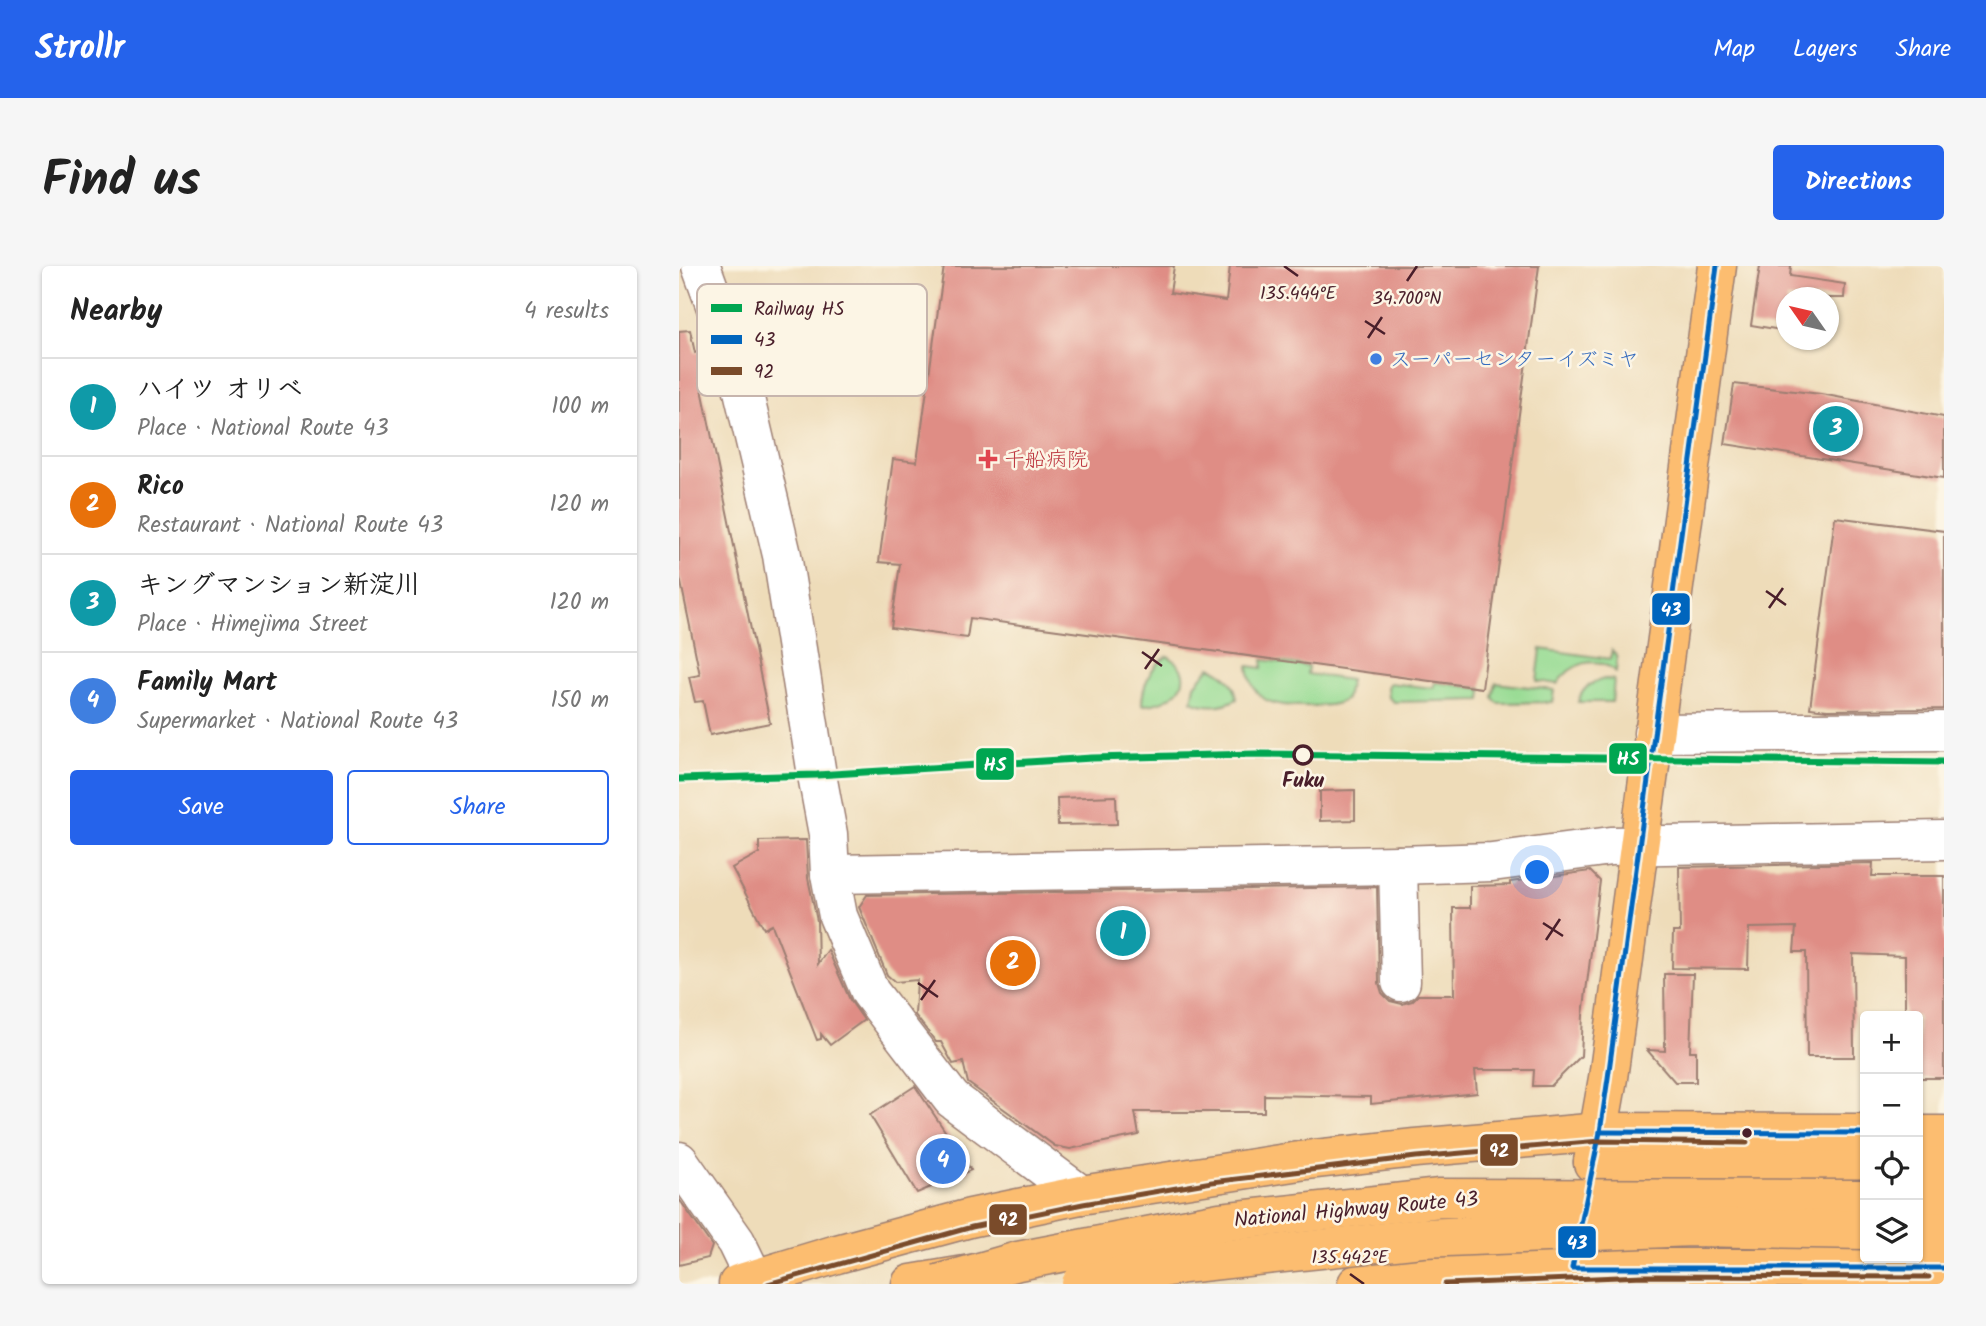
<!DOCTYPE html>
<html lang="en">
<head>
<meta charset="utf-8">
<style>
  body { margin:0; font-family:Kalam,"Klee One",sans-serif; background:#f6f6f6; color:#222 }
  .controls { position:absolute; right:21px; bottom:21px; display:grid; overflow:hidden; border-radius:7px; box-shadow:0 2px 5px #0004 }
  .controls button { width:63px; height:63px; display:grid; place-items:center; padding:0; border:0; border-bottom:2px solid #e0e0e0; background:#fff; color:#222; font:35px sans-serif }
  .compass { position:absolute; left:1097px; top:21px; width:63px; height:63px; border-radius:50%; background:#fff; box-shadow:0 2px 5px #0004; rotate:304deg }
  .you { position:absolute; left:859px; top:607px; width:24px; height:24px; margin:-18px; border:5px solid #fff; border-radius:50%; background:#1a73e8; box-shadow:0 0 0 10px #1a73e833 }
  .badge { display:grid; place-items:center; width:46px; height:46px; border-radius:50%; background:#2563eb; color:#fff; font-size:23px; font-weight:700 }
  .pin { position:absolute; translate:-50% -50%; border:4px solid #fff; box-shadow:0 2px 7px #0006 }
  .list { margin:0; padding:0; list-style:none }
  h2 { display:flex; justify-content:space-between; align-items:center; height:91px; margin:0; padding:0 28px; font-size:30px }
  h2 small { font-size:23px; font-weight:400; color:#767676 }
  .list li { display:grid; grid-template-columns:46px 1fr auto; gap:21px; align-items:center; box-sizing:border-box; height:98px; padding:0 28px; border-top:2px solid #e0e0e0 }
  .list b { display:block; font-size:26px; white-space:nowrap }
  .list p { margin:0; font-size:23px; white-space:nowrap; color:#767676 }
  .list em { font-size:23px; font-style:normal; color:#767676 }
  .actions { display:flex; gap:14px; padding:21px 28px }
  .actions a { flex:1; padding:16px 0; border:2px solid #2563eb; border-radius:7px; text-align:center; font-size:24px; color:#2563eb }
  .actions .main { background:#2563eb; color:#fff }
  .icon { flex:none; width:38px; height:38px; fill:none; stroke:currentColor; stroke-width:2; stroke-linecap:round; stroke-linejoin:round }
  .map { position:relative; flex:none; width:1265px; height:1018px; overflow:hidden; border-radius:7px }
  header { display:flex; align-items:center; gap:42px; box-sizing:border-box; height:98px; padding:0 35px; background:#2563eb; color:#fff }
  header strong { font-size:33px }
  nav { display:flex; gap:38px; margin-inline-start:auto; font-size:24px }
  .intro { display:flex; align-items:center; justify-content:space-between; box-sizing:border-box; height:168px; padding:0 42px }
  h1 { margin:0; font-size:49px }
  .button { padding:18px 32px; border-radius:7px; background:#2563eb; color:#fff; font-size:24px; font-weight:700 }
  main { display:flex; gap:42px; padding:0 42px }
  aside { flex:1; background:#fff; border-radius:7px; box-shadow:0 2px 5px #0004 }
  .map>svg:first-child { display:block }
  .green { fill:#99dc94; stroke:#727e60; stroke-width:2 }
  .building { fill:#df8d85 }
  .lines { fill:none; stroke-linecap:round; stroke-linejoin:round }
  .minor-casing { stroke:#9c7e72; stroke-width:41 }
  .major-casing { stroke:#9c7e72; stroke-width:41 }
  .highway-casing { stroke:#9c7e72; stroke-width:41 }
  .minor { stroke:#fff; stroke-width:38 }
  .major { stroke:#fcbd6f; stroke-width:38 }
  .highway { stroke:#fcbd6f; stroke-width:38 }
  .highway-bridge-casing { stroke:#9c7e72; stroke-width:41; stroke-linecap:butt }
  .highway-bridge { stroke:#fcbd6f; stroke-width:38 }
  .bus-1-casing { stroke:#fcf5e5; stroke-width:10 }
  .bus-2-casing { stroke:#fcf5e5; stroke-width:10 }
  .bus-1 { stroke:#0065bd; stroke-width:5 }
  .bus-2 { stroke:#7a4b2a; stroke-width:5 }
  .rail-1-casing { stroke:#fcf5e5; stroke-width:12 }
  .rail-1 { stroke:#00a651; stroke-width:7 }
  .ticks { fill:none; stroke:#4a1f2b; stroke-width:2.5 }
  .shop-dot { fill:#3f7fe0; stroke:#fcf5e5; stroke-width:2.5 }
  .health-dot { fill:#e0444e; stroke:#fcf5e5; stroke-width:2.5 }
  .stop-dot { fill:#fcf5e5; stroke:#4a1f2b; stroke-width:3.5 }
  .bus-dot { fill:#4a1f2b; stroke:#fcf5e5; stroke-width:2.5 }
  .labels { text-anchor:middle; stroke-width:5; stroke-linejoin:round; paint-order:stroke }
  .shop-label { font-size:21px; fill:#366cbe; stroke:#fcf5e5; text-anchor:start }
  .health-label { font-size:21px; fill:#be3a42; stroke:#fcf5e5; text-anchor:start }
  .stop-label { font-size:21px; font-weight:bold; fill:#4a1f2b; stroke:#fcf5e5 }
  .street-label { font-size:21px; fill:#4a1f2b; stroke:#fcf5e5 }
  .key { fill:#fcf5e5; stroke:#c7b5ad; stroke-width:2 }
  .key-label { font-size:19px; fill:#4a1f2b }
  .ticks-label { font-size:18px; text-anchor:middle; fill:#4a1f2b; stroke:#fcf5e5; stroke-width:5; stroke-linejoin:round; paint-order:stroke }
  .line-badge { stroke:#fcf5e5; stroke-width:2.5 }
  .badge-label { font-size:19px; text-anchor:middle; font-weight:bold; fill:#fff }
</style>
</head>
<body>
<header>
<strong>Strollr</strong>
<nav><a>Map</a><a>Layers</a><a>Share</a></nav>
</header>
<div class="intro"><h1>Find us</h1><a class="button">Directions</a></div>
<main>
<aside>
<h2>Nearby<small>4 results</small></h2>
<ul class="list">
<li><span class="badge" style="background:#0f9aa8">1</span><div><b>ハイツ オリベ</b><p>Place · National Route 43</p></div><em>100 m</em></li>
<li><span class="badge" style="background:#e8710a">2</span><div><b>Rico</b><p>Restaurant · National Route 43</p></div><em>120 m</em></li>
<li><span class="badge" style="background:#0f9aa8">3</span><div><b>キングマンション新淀川</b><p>Place · Himejima Street</p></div><em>120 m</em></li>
<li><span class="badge" style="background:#3f7fe0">4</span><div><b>Family Mart</b><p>Supermarket · National Route 43</p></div><em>150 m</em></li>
</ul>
<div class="actions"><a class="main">Save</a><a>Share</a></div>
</aside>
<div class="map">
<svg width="1265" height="1018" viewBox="0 0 1265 1018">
  <rect width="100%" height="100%" fill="#fcf5e5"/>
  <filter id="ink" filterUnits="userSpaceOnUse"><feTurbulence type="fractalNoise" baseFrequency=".0143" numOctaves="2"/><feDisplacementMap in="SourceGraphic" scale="14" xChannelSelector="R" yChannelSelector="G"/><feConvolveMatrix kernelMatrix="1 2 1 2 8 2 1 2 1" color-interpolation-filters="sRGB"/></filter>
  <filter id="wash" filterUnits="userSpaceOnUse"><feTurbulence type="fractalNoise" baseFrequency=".00686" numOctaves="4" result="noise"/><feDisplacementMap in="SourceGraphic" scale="28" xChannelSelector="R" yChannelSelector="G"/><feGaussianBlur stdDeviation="1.57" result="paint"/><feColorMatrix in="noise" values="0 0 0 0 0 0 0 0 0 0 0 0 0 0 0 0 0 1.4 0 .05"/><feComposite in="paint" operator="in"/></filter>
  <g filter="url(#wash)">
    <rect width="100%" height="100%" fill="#eedcb9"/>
    <g class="green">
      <path d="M862 383 931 393 933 384 938 391 937 406C917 388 892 397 878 418L858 415Z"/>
      <path d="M489 390C524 413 492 439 463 439 463 421 472 398 489 390Z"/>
      <path d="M584 394 629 400 628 408 671 414 667 433C656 441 643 439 630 440 597 440 573 439 569 400L583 402Z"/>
      <path d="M531 401C546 407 556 417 558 433 543 441 529 442 513 435L516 419Z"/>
      <path d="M926 413 935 414 933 436H899C903 422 912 416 926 413Z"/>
      <polygon points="756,416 803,423 802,434 715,436 709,431 708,421 710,417 754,422"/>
      <polygon points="817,417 875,424 873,436 819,437 814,432"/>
    </g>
    <g id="blocks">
      <g class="building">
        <polygon points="265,0 495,0 491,27 547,35 551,0 860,0 803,422 291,352 288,372 212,362 221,298 200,296 214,193 238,196"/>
        <polygon points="1081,0 1112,0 1111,10 1166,18 1165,32 1108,32 1108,65 1072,59"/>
        <polygon points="11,64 16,87 21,85 25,107 20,108 91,457 31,469 24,435 16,436 10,411 21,409 0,307 0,65"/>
        <polygon points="1055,118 1142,128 1265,151 1265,212 1046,178"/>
        <polygon points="1156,251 1265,265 1265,443 1148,444 1131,442"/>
        <polygon points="676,524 676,554 641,555 641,525"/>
        <polygon points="437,530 438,558 379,559 378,532"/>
        <polygon points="127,574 129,612 138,655 139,698 149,684 171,734 185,754 151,779 142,768 142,773 138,774 93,659 85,663 53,602 80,587 80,575"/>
        <polygon points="1194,597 1193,610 1265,610 1265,812 1239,812 1239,750 1226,750 1226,690 1174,688 1175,791 1128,791 1127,686 1115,686 1117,661 1070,662 1069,703 993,702 994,666 1001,666 1000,601"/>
        <polygon points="911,605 921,615 904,749 902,790 872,820 854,820 855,804 796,804 798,827 692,838 692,831 585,829 585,846 456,846 460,869 391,883 376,880 289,817 284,796 274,798 262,776 257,776 236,749 238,714 216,716 208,709 180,641 188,629 698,621 700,717 703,727 711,735 723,738 733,735 739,729 775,729 774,642 791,642 791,620 831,619 831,616"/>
        <polygon points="985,708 1014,708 1011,785 1017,785 1017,816 996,816 968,784 986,785"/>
        <polygon points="236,820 292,904 238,927 191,849"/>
        <polygon points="0,933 33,980 29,992 0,999"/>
      </g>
    </g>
  </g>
  <g filter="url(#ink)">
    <use href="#blocks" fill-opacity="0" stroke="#9c7e72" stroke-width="2"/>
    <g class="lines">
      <g class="minor-casing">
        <g id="minor">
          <polyline points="22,0 58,99 103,289 138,509 149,568 151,608 159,650 191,726 273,833 402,929"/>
          <polyline points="974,467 1265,465"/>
          <polyline points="719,599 722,716"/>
          <polyline points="151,608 719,599 813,596 932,580 1265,574"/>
          <polyline points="0,895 57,976 75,1013"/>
        </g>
      </g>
      <g class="major-casing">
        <polyline id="major" points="914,897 929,812 1038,0"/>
      </g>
      <g class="highway-casing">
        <g id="highway">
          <polyline points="1239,869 1265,869"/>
          <polyline points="914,895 1186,899"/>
          <polyline points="1239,900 1265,901"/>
          <polyline points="1239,933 1265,933"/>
          <polyline points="1239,965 1265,966"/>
          <polyline points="59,1018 158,988 291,952 402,929 627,894 736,882 921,866 1186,867"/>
          <polyline points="232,1018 292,1008"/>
          <polyline points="678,1018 733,1011 893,1002 1265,1002"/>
        </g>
      </g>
      <use href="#minor" class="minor"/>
      <use href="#major" class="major"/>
      <use href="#highway" class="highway"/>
      <g class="highway-bridge-casing">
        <g id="highway-bridge">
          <polyline points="259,1018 339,995 541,956 761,932 1186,933"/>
          <polyline points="402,1018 504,998 743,972 1013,961 1186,964"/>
        </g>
      </g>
      <use href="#highway-bridge" class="highway-bridge"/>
      <g class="bus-1-casing">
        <g id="bus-1">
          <polyline points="1038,0 929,812 921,866 893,1002 1265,1002"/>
          <polyline points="921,866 1186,867"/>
        </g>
      </g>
      <g class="bus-2-casing">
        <g id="bus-2">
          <polyline points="89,1018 293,961 404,938 533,916 737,891 921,875 1068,877"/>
          <polyline points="766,1018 964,1010 1250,1011"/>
        </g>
      </g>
      <use href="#bus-1" class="bus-1"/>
      <use href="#bus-2" class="bus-2"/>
      <g class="rail-1-casing">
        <polyline id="rail-1" points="0,513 138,509 413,492 577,488 1265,496"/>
      </g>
      <use href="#rail-1" class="rail-1"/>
    </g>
  </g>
  <path class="ticks" d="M605 0 619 10M728 15 738 0M686 55 706 68M689 72 703 51M1087 325 1107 339M1090 342 1104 322M463 386 483 400M466 403 480 383M864 657 884 670M867 674 881 653M239 717 259 731M242 734 256 714M671 1008 685 1018"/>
  <circle class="shop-dot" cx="697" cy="93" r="7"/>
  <path class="health-dot" d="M305.5 182.5h7v7h7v7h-7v7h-7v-7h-7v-7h7z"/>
  <circle class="stop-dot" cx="624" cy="489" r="9"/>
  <circle class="bus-dot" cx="1068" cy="867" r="6"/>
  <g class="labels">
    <g class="shop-label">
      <text x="711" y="100">スーパーセンターイズミヤ</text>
    </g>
    <g class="health-label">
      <text x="325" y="200">千船病院</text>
    </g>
    <g class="stop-label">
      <text x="624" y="521">Fuku</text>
    </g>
    <g class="street-label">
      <text transform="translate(677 943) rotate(-5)" y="7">National Highway Route 43</text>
    </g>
  </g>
  <rect x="18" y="18" width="230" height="112" rx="10" class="key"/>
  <rect x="32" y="38" width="31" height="8" fill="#00a651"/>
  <rect x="32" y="69" width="31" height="9" fill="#0065bd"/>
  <rect x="32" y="101" width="31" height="8" fill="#7a4b2a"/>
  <g class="key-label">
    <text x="75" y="49">Railway HS</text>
    <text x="75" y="80">43</text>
    <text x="75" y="112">92</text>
  </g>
  <g class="ticks-label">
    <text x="619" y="33">135.444°E</text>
    <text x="728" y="38">34.700°N</text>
    <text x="671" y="997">135.442°E</text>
  </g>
  <g class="line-badge">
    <rect x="972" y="326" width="40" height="34" rx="7" fill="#0065bd"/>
    <rect x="929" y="476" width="40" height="33" rx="7" fill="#00a651"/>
    <rect x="296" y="481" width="40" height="34" rx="7" fill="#00a651"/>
    <rect x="800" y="867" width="40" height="34" rx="7" fill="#7a4b2a"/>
    <rect x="309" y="937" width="40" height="33" rx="7" fill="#7a4b2a"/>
    <rect x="878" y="959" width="40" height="34" rx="7" fill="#0065bd"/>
  </g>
  <g class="badge-label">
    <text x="992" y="350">43</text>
    <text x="949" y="499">HS</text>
    <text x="316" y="505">HS</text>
    <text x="820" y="891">92</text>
    <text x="329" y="960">92</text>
    <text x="898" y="983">43</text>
  </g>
</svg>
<div class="controls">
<button>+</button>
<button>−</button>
<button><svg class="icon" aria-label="locate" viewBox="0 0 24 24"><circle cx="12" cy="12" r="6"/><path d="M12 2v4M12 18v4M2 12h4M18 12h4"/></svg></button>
<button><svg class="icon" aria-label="layers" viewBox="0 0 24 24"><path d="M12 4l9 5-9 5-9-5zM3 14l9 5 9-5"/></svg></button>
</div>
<svg class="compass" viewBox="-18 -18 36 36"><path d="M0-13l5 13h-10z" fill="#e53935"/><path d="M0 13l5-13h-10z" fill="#767676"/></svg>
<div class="you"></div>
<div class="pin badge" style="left:444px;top:667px;background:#0f9aa8">1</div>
<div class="pin badge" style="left:334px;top:697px;background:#e8710a">2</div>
<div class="pin badge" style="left:1157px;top:163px;background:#0f9aa8">3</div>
<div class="pin badge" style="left:264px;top:895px;background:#3f7fe0">4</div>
</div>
</main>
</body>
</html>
